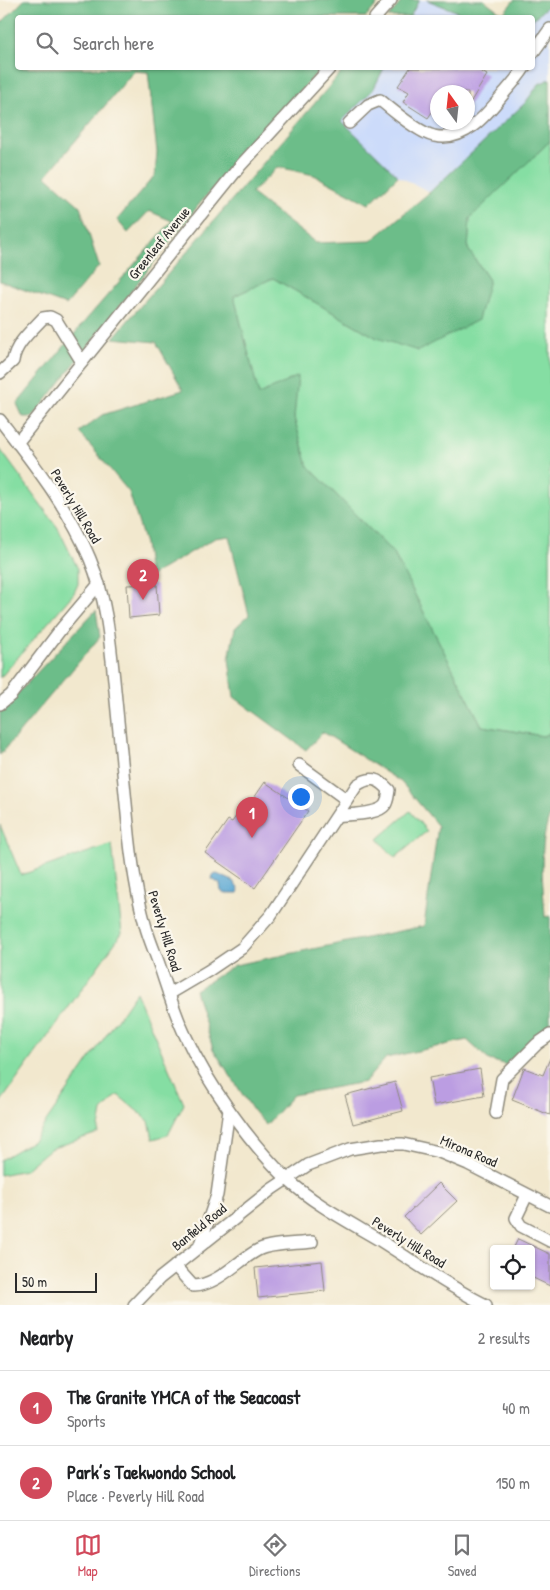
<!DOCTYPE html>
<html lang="en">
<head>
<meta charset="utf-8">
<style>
  body { margin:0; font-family:"Patrick Hand",sans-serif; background:#f2f2f2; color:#202124 }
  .controls { position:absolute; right:15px; bottom:15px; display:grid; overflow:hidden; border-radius:5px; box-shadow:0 1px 4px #0004 }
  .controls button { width:45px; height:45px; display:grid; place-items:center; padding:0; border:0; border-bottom:1px solid #e0e0e0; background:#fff; color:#202124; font:25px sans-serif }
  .compass { position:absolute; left:430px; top:85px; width:45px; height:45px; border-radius:50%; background:#fff; box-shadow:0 1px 4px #0004; rotate:345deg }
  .scale { position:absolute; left:15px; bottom:12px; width:82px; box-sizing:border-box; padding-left:5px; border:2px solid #2b2b2b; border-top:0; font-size:14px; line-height:18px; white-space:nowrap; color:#2b2b2b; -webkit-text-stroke:4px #fbf7ec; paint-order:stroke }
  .you { position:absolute; left:300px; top:796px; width:18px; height:18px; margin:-12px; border:4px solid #fff; border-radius:50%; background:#1a73e8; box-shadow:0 0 0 8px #1a73e833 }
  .badge { display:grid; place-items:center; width:32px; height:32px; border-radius:50%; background:#d1495b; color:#fff; font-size:16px; font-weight:700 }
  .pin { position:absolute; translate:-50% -41px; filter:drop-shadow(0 1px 2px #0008) }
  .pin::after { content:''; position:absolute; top:26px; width:18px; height:15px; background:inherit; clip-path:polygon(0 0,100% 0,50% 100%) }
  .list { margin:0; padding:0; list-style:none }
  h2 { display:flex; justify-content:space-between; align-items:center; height:65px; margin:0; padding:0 20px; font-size:21px }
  h2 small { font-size:16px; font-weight:400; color:#757577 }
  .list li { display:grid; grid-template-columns:32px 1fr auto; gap:15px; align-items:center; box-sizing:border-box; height:75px; padding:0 20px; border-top:1px solid #e0e0e0 }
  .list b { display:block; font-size:19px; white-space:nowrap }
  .list p { margin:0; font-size:16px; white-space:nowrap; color:#757577 }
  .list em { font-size:16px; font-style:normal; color:#757577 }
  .icon { flex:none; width:28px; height:28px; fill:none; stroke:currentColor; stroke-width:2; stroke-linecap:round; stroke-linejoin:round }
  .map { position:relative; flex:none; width:550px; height:1305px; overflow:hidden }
  .search { position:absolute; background:#fff; box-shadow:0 1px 4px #0004; left:15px; right:15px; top:15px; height:55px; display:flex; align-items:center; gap:12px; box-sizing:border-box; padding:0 18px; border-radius:5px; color:#757577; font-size:19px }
  .sheet { height:215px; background:#fff }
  nav { display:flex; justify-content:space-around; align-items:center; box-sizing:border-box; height:70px; border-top:1px solid #e0e0e0; background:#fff; font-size:14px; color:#757577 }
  nav a { display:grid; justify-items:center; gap:2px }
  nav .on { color:#d1495b }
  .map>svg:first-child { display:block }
  .built { fill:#ccdbfa; fill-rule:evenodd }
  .green { fill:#85dea3; stroke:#588467 }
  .forest { fill:#6cbd89; stroke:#4c745a }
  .water { fill:#5aa7d3; stroke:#42697f }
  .building { fill:#bb9de2 }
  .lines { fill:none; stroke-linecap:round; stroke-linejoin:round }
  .minor-casing { stroke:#8e8a7c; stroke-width:14 }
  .minor { stroke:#fff; stroke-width:11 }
  .labels { text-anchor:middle; stroke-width:4.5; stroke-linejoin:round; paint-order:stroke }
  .street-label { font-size:14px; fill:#2b2b2b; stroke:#fbf7ec }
</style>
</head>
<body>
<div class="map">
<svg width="550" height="1305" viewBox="0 0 550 1305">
  <rect width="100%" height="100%" fill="#fbf7ec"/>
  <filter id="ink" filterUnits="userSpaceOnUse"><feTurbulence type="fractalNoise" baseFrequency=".02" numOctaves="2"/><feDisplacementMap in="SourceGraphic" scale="10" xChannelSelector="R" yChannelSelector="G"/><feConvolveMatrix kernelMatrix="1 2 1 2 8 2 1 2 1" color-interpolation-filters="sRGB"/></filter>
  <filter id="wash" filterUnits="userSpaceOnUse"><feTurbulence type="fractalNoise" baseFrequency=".0096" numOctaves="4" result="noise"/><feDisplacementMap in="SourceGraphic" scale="20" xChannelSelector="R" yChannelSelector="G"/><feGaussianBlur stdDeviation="1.12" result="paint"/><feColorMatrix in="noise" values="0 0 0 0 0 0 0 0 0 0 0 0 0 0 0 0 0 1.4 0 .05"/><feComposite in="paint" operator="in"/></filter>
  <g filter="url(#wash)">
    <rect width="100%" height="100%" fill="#f2e8ce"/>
    <g class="built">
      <polygon points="419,0 427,0 471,17 410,18"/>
      <path d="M550 4V79L539 84 525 103 430 192 398 176 342 121 373 90 384 68H532L533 19ZM438 92H468V122H438Z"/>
    </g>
    <g class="green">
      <polygon points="550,141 550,733 543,736 482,726 394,554 308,466 294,418 297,377 259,396 234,296 273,278 377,338 489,280 468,249 470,217"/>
      <polygon points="0,449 58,528 78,569 78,584 74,593 0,678"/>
      <polygon points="410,811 427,831 395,858 378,839"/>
      <polygon points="0,825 21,875 112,844 122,933 0,1103"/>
      <polygon points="136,992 184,1104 168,1135 153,1139 149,1121 118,1095 102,1111 98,1133 50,1149 25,1170 0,1175 0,1160 33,1141"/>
    </g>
    <g class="forest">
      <polygon points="24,0 381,0 366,17 18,18 18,68 321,68 201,202 33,417 23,417 17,404 85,321 172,221 149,211 128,233 117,220 155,175 157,152 148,72 134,71 46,176 80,206 99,266 66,305 0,281 0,24"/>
      <polygon points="403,0 419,0 410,17 388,17"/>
      <polygon points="427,0 484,0 503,14 514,0 550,0 550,4 533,19 471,17"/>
      <path d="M345 68H384L373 90 342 121 398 176 369 204 314 175 278 167 251 193 316 243 371 241 430 192 525 103 539 84 550 79V141L470 218 468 249 489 280 478 320 418 351 377 338 273 278 234 296 259 395 298 376 294 418 308 466 394 554 482 726 543 736 550 733V815C538 847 543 884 545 917L550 916V1022L508 1065 489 1060 467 1040 386 1058 365 1082 293 1095 266 1125 254 1112 213 1049 195 990 235 965 424 926 438 826 401 782 323 732 306 750 234 697 229 659 235 628 249 615 229 536 215 538 149 577 145 544 129 492 79 432 102 415 183 390 156 342 113 338Z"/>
      <polygon points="96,610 100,637 0,755 0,712"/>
    </g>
    <polygon class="water" points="217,874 233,881 239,890 238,893 225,893 221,891 220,884 212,879 213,875"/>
    <g id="blocks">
      <g class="building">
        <polygon points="410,68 475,68 487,75 468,106 468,92 438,92 438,103 428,118 403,102 409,92 398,86"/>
        <polygon points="157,584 159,615 129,618 127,585"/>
        <polygon points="265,782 308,811 255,888 205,853 228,820 232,822 249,798 252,801"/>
        <polygon points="550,1058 550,1115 512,1100 524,1068 543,1075"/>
        <polygon points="480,1069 484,1096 434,1105 429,1078"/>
        <polygon points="395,1082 403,1111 353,1124 345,1095"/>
        <polygon points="439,1183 457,1201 421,1235 404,1217"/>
        <polygon points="518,1239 550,1254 550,1286 531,1277 531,1249 513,1249"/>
        <polygon points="322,1261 325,1291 258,1298 255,1268"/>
      </g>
    </g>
  </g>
  <g filter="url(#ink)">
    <use href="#blocks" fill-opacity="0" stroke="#8e8a7c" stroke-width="1"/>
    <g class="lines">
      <g class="minor-casing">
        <g id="minor">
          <polyline points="375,18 391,0"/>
          <polyline points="532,54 550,29"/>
          <path d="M349 123 368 105 380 100C392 110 419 133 434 136 465 143 488 113 505 92 512 84 519 76 524 68"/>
          <path d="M0 373 13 361C15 344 32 330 43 318L50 317 56 320 82 362"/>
          <path d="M0 420C33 463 69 508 90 559 106 597 110 639 114 680 119 728 123 776 128 824 131 857 136 892 145 924 149 940 156 954 161 970 168 991 175 1014 185 1035 207 1083 249 1142 287 1179 314 1204 349 1222 381 1241 416 1263 449 1287 486 1305"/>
          <polyline points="17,443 240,166 330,68"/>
          <polyline points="0,704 11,695 61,629 99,584"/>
          <polyline points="299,765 347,800"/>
          <path d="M169 994 208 971 242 948 271 915 357 785C370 776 378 778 389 790 388 795 388 801 385 805 378 815 349 814 337 816"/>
          <polyline points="496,1113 502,1079 537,1044 550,1035"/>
          <polyline points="527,1195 516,1218 521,1226 550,1241"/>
          <polyline points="200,1244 217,1195 229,1110"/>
          <path d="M175 1266 193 1286C218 1285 237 1261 258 1250 271 1243 297 1244 312 1242"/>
          <polyline points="134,1305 160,1278 272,1189 308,1165 350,1149 381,1144 403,1144 439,1152 468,1164 550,1206"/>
        </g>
      </g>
      <use href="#minor" class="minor"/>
    </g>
  </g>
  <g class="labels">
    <g class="street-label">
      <text transform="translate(159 243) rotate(-51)" y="5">Greenleaf Avenue</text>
      <text transform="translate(76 506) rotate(59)" y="5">Peverly Hill Road</text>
      <text transform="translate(165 931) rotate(73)" y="5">Peverly Hill Road</text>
      <text transform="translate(469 1151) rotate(23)" y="5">Mirona Road</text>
      <text transform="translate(199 1227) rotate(-39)" y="5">Banfield Road</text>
      <text transform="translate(409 1242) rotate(32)" y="5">Peverly Hill Road</text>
    </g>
  </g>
</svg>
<div class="controls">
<button><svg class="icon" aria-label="locate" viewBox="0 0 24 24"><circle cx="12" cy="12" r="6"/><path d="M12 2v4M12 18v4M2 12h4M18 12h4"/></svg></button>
</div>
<svg class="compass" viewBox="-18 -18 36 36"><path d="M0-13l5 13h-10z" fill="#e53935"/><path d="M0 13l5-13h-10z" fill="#757577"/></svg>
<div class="scale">50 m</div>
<div class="you"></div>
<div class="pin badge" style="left:252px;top:838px">1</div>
<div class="pin badge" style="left:143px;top:600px">2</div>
<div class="search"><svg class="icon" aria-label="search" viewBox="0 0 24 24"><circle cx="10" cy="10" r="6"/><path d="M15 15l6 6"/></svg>Search here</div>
</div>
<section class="sheet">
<h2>Nearby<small>2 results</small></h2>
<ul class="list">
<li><span class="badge">1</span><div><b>The Granite YMCA of the Seacoast</b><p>Sports</p></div><em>40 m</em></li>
<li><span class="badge">2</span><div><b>Park’s Taekwondo School</b><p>Place · Peverly Hill Road</p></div><em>150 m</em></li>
</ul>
</section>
<nav>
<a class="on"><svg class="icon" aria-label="map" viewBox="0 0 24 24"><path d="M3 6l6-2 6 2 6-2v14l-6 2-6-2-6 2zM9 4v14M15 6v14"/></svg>Map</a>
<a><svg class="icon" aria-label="directions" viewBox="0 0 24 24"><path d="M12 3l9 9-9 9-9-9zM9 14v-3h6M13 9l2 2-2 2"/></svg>Directions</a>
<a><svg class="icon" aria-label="saved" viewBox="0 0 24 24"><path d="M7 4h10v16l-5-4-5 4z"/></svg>Saved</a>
</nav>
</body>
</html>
